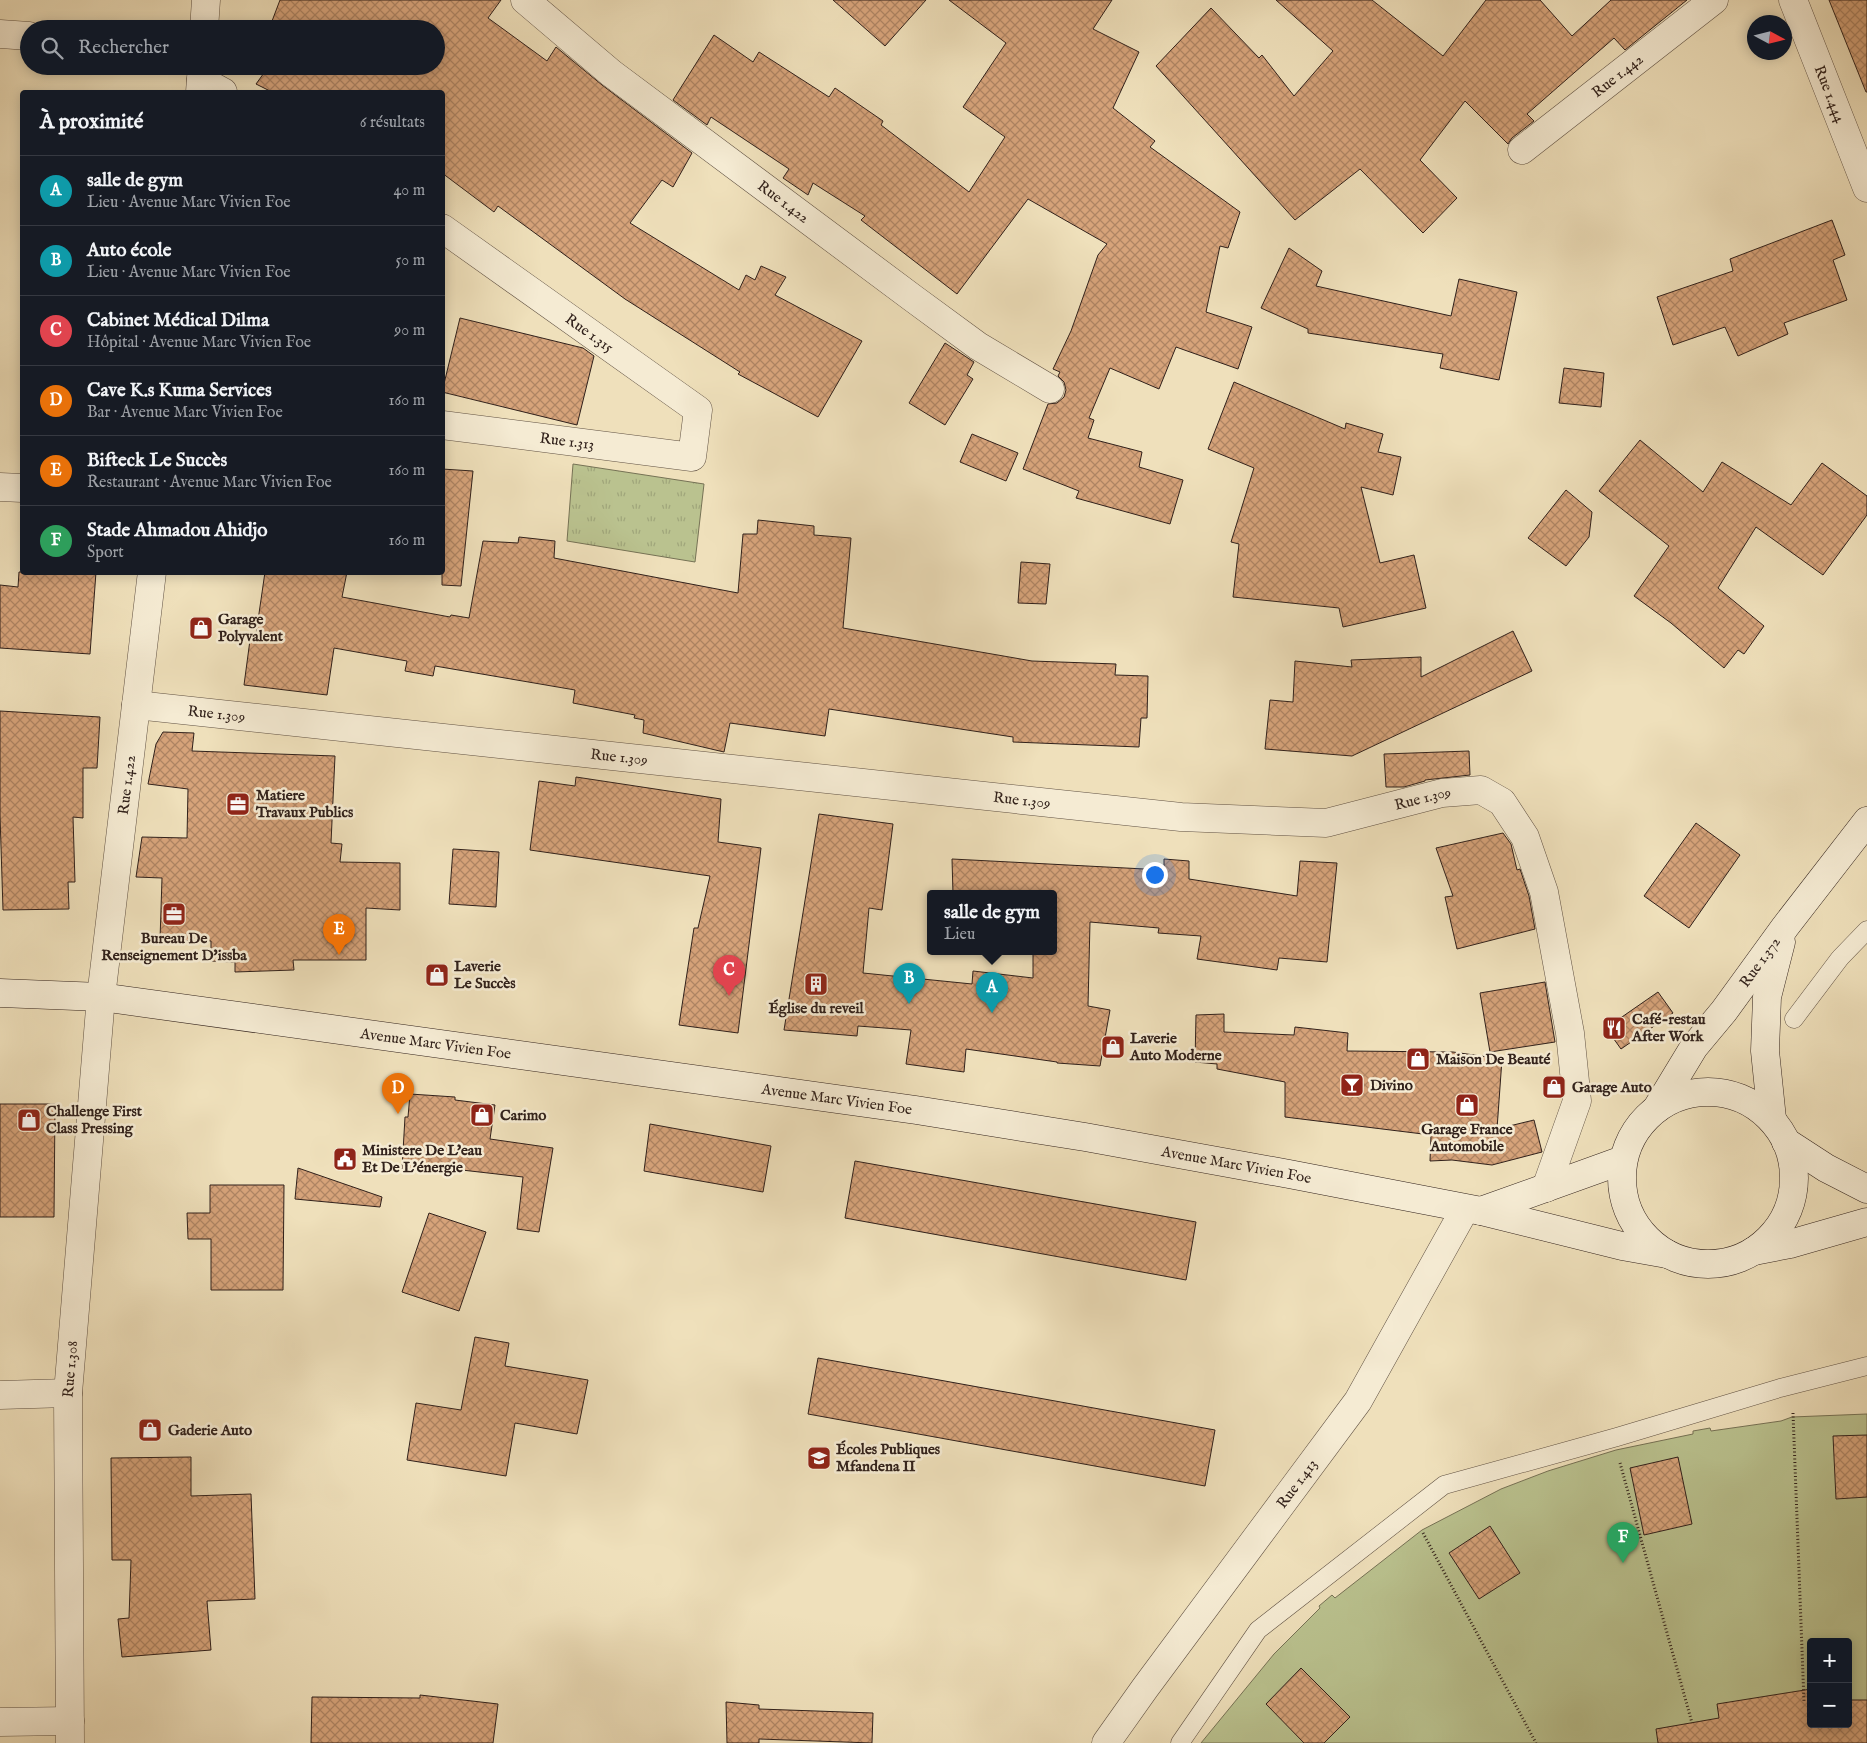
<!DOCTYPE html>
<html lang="fr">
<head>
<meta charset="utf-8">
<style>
  body { margin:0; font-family:"IM FELL English",serif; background:#242831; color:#f1f3f6 }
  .controls { position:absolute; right:15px; bottom:15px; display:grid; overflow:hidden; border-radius:5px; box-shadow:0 2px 12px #0003 }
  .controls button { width:45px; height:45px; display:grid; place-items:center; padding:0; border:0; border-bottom:1px solid #363941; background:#171b24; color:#f1f3f6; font:25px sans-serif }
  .compass { position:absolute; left:1747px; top:15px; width:45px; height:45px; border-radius:50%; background:#171b24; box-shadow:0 2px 12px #0003; rotate:97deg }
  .you { position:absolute; left:1154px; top:874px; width:18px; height:18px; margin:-12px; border:4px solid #fff; border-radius:50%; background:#1a73e8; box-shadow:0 0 0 8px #1a73e833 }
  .badge { display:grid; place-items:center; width:32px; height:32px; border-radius:50%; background:#db2777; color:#fff; font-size:16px; font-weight:700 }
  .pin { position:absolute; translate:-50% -41px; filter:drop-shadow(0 1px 2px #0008) }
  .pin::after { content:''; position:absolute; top:26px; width:18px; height:15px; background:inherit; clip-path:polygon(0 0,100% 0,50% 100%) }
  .popup { position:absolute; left:927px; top:890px; width:130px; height:65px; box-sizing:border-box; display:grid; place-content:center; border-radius:5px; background:#171b24; filter:drop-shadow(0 1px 4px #0005); font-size:16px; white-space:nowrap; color:#9ea1a6 }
  .popup b { font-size:19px; color:#f1f3f6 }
  .popup::after { content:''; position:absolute; left:50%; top:100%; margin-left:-10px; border:10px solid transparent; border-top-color:#171b24 }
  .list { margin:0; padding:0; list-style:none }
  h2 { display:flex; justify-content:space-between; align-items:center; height:65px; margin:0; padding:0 20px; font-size:21px }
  h2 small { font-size:16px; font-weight:400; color:#9ea1a6 }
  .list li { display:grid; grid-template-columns:32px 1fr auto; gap:15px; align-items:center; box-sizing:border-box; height:70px; padding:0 20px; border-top:1px solid #363941 }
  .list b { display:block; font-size:19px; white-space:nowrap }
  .list p { margin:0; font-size:16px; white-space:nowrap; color:#9ea1a6 }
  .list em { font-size:16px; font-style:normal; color:#9ea1a6 }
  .icon { flex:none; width:28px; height:28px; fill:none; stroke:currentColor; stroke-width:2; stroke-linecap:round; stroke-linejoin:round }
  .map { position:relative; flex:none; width:1867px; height:1743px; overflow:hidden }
  .search { position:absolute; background:#171b24; box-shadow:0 2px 12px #0003; left:20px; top:20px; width:425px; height:55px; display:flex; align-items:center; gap:12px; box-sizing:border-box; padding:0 18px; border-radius:28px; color:#9ea1a6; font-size:19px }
  .panel { position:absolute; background:#171b24; box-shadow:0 2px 12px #0003; left:20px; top:90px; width:425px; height:485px; border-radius:5px }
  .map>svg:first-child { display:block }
  .grass { fill:url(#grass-tufts); stroke:#767255 }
  .pitch { fill:#bac28f; stroke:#767255; fill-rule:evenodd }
  .building { fill:url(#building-cross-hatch); stroke:#31211b }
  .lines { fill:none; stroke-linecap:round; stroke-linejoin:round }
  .service-casing { stroke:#605143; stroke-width:19 }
  .minor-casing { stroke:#605143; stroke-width:29 }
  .tertiary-casing { stroke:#605143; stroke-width:29 }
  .secondary-casing { stroke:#31211b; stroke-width:29 }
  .path { stroke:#31211b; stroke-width:3; stroke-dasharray:1 2.5; stroke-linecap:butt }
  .service { stroke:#f5ebd3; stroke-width:18 }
  .minor { stroke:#f5ebd3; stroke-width:28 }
  .tertiary { stroke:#f5ebd3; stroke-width:28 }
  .secondary { stroke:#f5ebd3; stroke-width:28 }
  .labels { text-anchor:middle; stroke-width:5; stroke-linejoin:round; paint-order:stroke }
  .street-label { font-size:15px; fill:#31211b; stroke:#f5ebd3 }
  .poi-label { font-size:15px; font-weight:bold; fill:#31211b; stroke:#f5ebd3; text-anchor:start }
</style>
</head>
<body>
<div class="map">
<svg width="1867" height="1743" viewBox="0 0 1867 1743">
  <defs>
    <pattern id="grass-tufts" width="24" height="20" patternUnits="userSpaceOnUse" patternTransform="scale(1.25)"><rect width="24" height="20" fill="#bac28f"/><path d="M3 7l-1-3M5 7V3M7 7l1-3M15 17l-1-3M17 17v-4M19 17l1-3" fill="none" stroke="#a0a67b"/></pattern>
    <pattern id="building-cross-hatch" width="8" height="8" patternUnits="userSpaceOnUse" patternTransform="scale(1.25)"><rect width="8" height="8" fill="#d6a37a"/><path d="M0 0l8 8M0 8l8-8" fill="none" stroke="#ae8463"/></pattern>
  </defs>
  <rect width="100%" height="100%" fill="#efe0bb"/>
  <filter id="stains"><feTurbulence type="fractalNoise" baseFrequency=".004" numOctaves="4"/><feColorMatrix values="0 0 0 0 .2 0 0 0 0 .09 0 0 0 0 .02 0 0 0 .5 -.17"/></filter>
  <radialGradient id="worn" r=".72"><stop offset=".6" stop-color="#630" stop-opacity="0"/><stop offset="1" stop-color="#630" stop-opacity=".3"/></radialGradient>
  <polygon class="grass" points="573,464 704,484 695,562 567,541"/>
  <path class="pitch" d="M1867 1414V1743H1201L1274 1654 1320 1608 1319 1606 1332 1595 1335 1598 1422 1530 1501 1489 1548 1471 1616 1450 1693 1434V1431L1710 1428 1711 1431 1781 1421 1792 1417ZM1811 1642H1848V1724H1811Z"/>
  <g class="building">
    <polygon points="280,0 501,0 488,18 547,61 556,47 602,85 692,153 673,187 662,180 630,223 739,290 746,275 755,280 761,266 786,277 775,295 862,341 818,417 738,374 740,372 625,299 498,206 494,212 442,173 442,92 272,92 256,84 269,66 436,66 436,29 269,29"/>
    <polygon points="833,0 926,0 885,46"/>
    <polygon points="949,0 1112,0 1093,29 1139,52 1113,108 1155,141 1150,147 1240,212 1228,248 1220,246 1206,312 1252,327 1238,369 1176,347 1159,389 1110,368 1089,418 1094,420 1088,438 1142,452 1139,467 1183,480 1170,524 1076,498 1079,491 1023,469 1048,404 1057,403 1064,397 1066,390 1064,382 1058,376 1060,372 1053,369 1071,331 1098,255 1107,244 1028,199 957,294 861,220 865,216 813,183 808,195 783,178 789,169 711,117 707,125 673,100 714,35 753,62 759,52 829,97 835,88 883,121 881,125 969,192 1005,137 963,107 1006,43"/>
    <polygon points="1276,0 1372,0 1443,56 1486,0 1540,0 1572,36 1611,0 1687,0 1625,50 1614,38 1527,114 1534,121 1512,138 1508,144 1465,101 1420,160 1457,198 1423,233 1360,169 1295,220 1156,66 1211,8 1259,58 1262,55 1294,96 1333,51"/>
    <polygon points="1829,0 1867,0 1867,92 1866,92"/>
    <polygon points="1832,220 1845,255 1833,260 1847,300 1784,323 1788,334 1738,356 1725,327 1673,345 1657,297 1733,271 1730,259"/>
    <polygon points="1289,248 1322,271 1316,286 1451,316 1459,279 1517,292 1499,380 1440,368 1443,354 1308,333 1308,329 1261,308"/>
    <polygon points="460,318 583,348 594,356 577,425 442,392"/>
    <polygon points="945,343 974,362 967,375 973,379 945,425 909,403"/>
    <polygon points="1564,368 1604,373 1601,407 1559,403"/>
    <polygon points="1234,382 1345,429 1346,423 1383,434 1378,452 1401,457 1393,495 1361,487 1380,563 1414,555 1426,608 1343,627 1339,608 1233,597 1239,544 1231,542 1254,468 1208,449"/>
    <polygon points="972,434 1018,453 1006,481 960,462"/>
    <polygon points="1640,440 1703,492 1722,462 1791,505 1822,463 1867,496 1867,515 1823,575 1756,527 1718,588 1764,626 1744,654 1738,650 1724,668 1671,623 1634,596 1669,546 1599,491"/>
    <polygon points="442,469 473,471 461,586 442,585"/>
    <polygon points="1566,490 1592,512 1589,537 1566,566 1528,538"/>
    <polygon points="758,520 814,526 814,535 851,538 843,628 1032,661 1116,664 1115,675 1148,676 1147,718 1141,718 1139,747 1013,742 1013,737 829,709 825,736 730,723 724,752 643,733 644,720 634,718 635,715 573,703 575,690 435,666 433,676 405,671 407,661 334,648 327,695 244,685 250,640 255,641 265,572 347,572 342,597 450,617 451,615 469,618 483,541 518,543 519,537 555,541 554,558 738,593 743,534 757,534"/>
    <polygon points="1021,562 1050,564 1046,604 1018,603"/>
    <polygon points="19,572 96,572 90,654 0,648 0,585 18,587"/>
    <polygon points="1513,631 1532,671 1352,756 1265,749 1270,700 1293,702 1295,661 1352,667 1351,660 1421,657 1421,677"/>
    <polygon points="0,711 100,717 97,768 83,768 83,818 73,817 75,882 68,882 69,909 3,910 0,815"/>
    <polygon points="163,732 194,733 192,751 335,756 331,843 342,844 340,862 400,863 400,910 366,908 366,960 293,960 294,970 235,972 235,962 211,961 211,941 160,940 162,878 136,877 142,837 187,838 188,789 148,784 156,744"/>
    <polygon points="1469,751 1470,775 1425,780 1425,781 1404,787 1386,787 1384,754"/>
    <polygon points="576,777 721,799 718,842 761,848 738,1033 679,1025 694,928 698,928 710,876 530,850 539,781 575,786"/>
    <polygon points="819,814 893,824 882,910 869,908 863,973 972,984 973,971 1033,978 1033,952 1053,952 1053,894 953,894 952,859 1164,870 1164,859 1189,861 1189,879 1297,896 1300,861 1337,863 1327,962 1279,958 1277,970 1197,959 1201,936 1158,933 1159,928 1090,922 1088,1006 1110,1010 1100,1066 1057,1063 1057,1062 966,1049 964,1072 906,1064 911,1030 858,1026 857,1036 784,1030"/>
    <polygon points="1696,823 1740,855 1689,928 1644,896"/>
    <polygon points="1503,833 1511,844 1517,870 1520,869 1529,896 1535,929 1457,949 1445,897 1453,896 1436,848"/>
    <polygon points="453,849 499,852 496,907 449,904"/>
    <polygon points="1545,982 1555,1042 1490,1052 1480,993"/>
    <polygon points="1658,992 1673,1013 1621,1049 1606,1028"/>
    <polygon points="1224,1014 1224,1032 1294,1035 1295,1027 1348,1033 1347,1051 1453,1052 1502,1059 1497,1129 1534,1120 1542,1152 1492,1165 1452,1160 1430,1161 1431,1135 1285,1117 1285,1082 1217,1069 1217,1064 1195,1062 1196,1015"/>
    <polygon points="410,1094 455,1097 455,1100 495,1105 490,1139 553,1148 539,1232 517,1229 523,1177 453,1169 453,1171 402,1169 405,1117 408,1117"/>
    <polygon points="0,1104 55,1104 54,1217 0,1217"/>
    <polygon points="650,1124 771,1146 763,1192 644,1171"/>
    <polygon points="855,1161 1196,1222 1186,1280 845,1218"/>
    <polygon points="298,1168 382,1197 380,1207 295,1199"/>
    <polygon points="210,1185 284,1185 283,1290 211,1290 211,1239 188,1239 187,1213 210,1213"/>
    <polygon points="429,1213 486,1232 459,1311 402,1292"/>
    <polygon points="475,1337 509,1343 505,1366 588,1380 577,1434 515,1423 506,1476 407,1460 416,1403 461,1410"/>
    <polygon points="818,1358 1215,1430 1205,1486 808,1414"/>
    <polygon points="1867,1435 1867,1497 1836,1499 1833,1436"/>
    <polygon points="191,1457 191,1496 251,1494 255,1599 207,1601 211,1650 122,1657 118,1619 129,1618 131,1560 112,1560 111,1458"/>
    <polygon points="1678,1457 1692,1524 1644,1535 1630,1468"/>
    <polygon points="1490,1526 1520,1573 1479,1599 1449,1553"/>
    <polygon points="1301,1668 1350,1717 1324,1743 1304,1743 1266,1704"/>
    <polygon points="1811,1689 1811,1724 1848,1724 1848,1700 1867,1700 1867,1743 1658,1743 1656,1729 1719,1718 1717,1704"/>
    <polygon points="420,1695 498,1704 493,1743 311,1743 312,1697 420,1698"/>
    <polygon points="726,1702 759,1705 759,1709 873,1713 872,1743 759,1739 759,1743 727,1743"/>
  </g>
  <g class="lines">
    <g class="service-casing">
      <g id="service">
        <polyline points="1794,1019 1840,958 1867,930"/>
        <polyline points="1180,1743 1258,1630 1444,1485 1617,1437 1780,1388 1867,1366"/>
      </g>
    </g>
    <g class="minor-casing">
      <g id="minor">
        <path id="s1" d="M525 0 611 73 914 299 978 346 1050 389"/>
        <path id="s2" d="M1793 0 1867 188"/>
        <polyline points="204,29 206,0"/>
        <polyline points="0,34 29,36"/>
        <polyline points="201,80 223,92"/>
        <polyline points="200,92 202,66"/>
        <path id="s3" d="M1522 150 1714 0"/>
        <path id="s4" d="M442 228 698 410 692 457 442 425"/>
        <polyline points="0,487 22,488"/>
        <path id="s5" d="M136 705 1181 817 1326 823 1442 793 1481 790 1502 802 1525 837 1544 892 1570 1033 1577 1101 1546 1188"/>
        <polyline points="0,1395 68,1393"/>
        <polyline points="0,1722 70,1721"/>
        <path id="s6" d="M70 1743 68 1393 101 997 152 572"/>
      </g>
    </g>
    <g class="tertiary-casing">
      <g id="tertiary">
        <path id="s7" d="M1106 1743 1145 1688 1358 1401 1465 1209"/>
      </g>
    </g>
    <g class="secondary-casing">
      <g id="secondary">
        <path id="s8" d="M0 993 101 997 916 1110 1085 1137 1289 1174 1481 1211 1622 1246 1667 1254"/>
        <circle cx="1708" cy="1178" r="86"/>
        <path id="s9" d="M1657 1108 1694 1047 1724 1011 1785 927 1867 821"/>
        <polyline points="1772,1119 1765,1051 1767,997 1781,942"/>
        <polyline points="1786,1142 1826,1168 1867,1189"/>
        <polyline points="1481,1211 1623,1160"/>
        <polyline points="1754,1251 1790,1244 1867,1222"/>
      </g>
    </g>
    <g class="path">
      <polyline points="1793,1413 1804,1702"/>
      <polyline points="1620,1463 1692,1723"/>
      <polyline points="1423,1533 1536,1743"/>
    </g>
    <use href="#service" class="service"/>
    <use href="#minor" class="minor"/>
    <use href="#tertiary" class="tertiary"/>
    <use href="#secondary" class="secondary"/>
  </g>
  <defs>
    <g id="shop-square" transform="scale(1.25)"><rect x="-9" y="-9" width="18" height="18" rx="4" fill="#8f2418" stroke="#f5ebd3"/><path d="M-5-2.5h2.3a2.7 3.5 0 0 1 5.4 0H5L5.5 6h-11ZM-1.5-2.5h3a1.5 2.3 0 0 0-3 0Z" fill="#fff"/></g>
    <g id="office-square" transform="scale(1.25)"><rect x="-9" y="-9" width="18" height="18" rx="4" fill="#8f2418" stroke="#f5ebd3"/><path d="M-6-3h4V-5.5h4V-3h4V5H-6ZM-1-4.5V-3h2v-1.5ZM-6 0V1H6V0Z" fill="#fff"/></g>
    <g id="building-square" transform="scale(1.25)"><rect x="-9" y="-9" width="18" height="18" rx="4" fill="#8f2418" stroke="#f5ebd3"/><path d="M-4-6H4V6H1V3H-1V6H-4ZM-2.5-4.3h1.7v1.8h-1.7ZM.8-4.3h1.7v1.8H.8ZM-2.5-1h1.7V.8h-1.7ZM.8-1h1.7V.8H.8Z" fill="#fff"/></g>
    <g id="restaurant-square" transform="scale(1.25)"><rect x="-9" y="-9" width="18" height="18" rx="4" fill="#8f2418" stroke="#f5ebd3"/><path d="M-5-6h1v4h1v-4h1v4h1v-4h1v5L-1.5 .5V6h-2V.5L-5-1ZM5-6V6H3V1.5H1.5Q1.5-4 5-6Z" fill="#fff"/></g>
    <g id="bar-square" transform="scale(1.25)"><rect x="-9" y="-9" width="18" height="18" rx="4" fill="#8f2418" stroke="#f5ebd3"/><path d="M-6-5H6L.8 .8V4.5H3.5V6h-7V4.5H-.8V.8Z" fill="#fff"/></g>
    <g id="civic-square" transform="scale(1.25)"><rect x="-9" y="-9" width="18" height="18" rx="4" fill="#8f2418" stroke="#f5ebd3"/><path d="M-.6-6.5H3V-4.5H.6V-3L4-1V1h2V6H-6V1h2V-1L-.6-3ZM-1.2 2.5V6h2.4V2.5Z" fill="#fff"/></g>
    <g id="school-square" transform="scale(1.25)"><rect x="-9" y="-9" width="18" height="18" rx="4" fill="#8f2418" stroke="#f5ebd3"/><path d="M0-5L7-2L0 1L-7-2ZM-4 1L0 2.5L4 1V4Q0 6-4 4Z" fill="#fff"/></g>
  </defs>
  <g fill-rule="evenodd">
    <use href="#shop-square" x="201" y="628"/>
    <use href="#office-square" x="238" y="804"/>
    <use href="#office-square" x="174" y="914"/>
    <use href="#shop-square" x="437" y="975"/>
    <use href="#building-square" x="816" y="984"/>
    <use href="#restaurant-square" x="1614" y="1028"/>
    <use href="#shop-square" x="1113" y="1047"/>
    <use href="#shop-square" x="1418" y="1059"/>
    <use href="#bar-square" x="1352" y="1085"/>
    <use href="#shop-square" x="1554" y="1087"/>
    <use href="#shop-square" x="1467" y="1105"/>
    <use href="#shop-square" x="482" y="1115"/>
    <use href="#shop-square" x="29" y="1120"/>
    <use href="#civic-square" x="345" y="1159"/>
    <use href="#shop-square" x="150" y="1430"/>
    <use href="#school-square" x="819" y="1458"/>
  </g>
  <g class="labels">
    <g class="street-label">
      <text dy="5" stroke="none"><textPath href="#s3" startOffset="121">Rue 1.442</textPath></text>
      <text dy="5" stroke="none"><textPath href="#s2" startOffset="101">Rue 1.444</textPath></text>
      <text dy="5" stroke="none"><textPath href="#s1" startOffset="328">Rue 1.422</textPath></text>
      <text dy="5" stroke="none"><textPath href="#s4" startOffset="181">Rue 1.315</textPath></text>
      <text transform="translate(567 441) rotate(7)" y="5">Rue 1.313</text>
      <text dy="5" stroke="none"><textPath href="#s5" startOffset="81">Rue 1.309</textPath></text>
      <text dy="5" stroke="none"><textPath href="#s5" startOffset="486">Rue 1.309</textPath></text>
      <text dy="5" stroke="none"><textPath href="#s6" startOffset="961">Rue 1.422</textPath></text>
      <text dy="5" stroke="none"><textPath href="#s5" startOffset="1296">Rue 1.309</textPath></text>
      <text dy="5" stroke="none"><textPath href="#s5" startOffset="891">Rue 1.309</textPath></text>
      <text dy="5" stroke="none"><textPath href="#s9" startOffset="179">Rue 1.372</textPath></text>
      <text dy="5" stroke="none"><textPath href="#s8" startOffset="439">Avenue Marc Vivien Foe</textPath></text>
      <text dy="5" stroke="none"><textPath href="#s8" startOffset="844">Avenue Marc Vivien Foe</textPath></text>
      <text dy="5" stroke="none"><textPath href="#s8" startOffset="1249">Avenue Marc Vivien Foe</textPath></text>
      <text dy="5" stroke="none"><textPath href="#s6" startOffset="374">Rue 1.308</textPath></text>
      <text dy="5" stroke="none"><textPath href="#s7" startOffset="322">Rue 1.413</textPath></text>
    </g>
    <g class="poi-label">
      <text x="218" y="624">Garage<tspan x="218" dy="17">Polyvalent</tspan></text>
      <text x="256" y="800">Matiere<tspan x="256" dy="17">Travaux Publics</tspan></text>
      <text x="174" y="943" text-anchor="middle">Bureau De<tspan x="174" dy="17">Renseignement D'issba</tspan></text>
      <text x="454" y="971">Laverie<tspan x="454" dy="17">Le Succès</tspan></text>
      <text x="816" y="1013" text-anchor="middle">Église du reveil</text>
      <text x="1632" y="1024">Café-restau<tspan x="1632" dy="17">After Work</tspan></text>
      <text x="1130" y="1043">Laverie<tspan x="1130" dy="17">Auto Moderne</tspan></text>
      <text x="1436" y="1064">Maison De Beauté</text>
      <text x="1370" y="1090">Divino</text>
      <text x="1572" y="1092">Garage Auto</text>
      <text x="46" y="1116">Challenge First<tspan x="46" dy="17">Class Pressing</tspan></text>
      <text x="500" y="1120">Carimo</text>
      <text x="1467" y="1134" text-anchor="middle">Garage France<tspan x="1467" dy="17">Automobile</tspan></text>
      <text x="362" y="1155">Ministere De L'eau<tspan x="362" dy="17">Et De L'énergie</tspan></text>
      <text x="168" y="1435">Gaderie Auto</text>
      <text x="836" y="1454">Écoles Publiques<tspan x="836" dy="17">Mfandena II</tspan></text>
    </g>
  </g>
  <rect width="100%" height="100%" filter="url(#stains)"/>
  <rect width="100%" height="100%" fill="url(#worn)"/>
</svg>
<div class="controls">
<button>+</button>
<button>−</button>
</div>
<svg class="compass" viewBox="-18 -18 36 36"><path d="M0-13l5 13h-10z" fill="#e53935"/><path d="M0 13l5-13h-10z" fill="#9ea1a6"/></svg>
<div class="you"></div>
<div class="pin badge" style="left:992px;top:1013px;background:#0f9aa8">A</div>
<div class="popup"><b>salle de gym</b>Lieu</div>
<div class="pin badge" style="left:909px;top:1004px;background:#0f9aa8">B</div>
<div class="pin badge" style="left:729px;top:996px;background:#e0444e">C</div>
<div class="pin badge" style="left:398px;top:1114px;background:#e8710a">D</div>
<div class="pin badge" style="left:339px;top:955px;background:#e8710a">E</div>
<div class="pin badge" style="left:1623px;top:1563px;background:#2e9e5b">F</div>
<div class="search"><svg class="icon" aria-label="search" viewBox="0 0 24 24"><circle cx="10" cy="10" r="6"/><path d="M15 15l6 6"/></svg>Rechercher</div>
<section class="panel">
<h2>À proximité<small>6 résultats</small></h2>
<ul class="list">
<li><span class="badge" style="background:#0f9aa8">A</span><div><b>salle de gym</b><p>Lieu · Avenue Marc Vivien Foe</p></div><em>40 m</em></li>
<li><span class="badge" style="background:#0f9aa8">B</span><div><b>Auto école</b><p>Lieu · Avenue Marc Vivien Foe</p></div><em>50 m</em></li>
<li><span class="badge" style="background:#e0444e">C</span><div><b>Cabinet Médical Dilma</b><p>Hôpital · Avenue Marc Vivien Foe</p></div><em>90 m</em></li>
<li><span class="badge" style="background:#e8710a">D</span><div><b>Cave K.s Kuma Services</b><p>Bar · Avenue Marc Vivien Foe</p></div><em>160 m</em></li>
<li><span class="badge" style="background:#e8710a">E</span><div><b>Bifteck Le Succès</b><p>Restaurant · Avenue Marc Vivien Foe</p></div><em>160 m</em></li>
<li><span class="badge" style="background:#2e9e5b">F</span><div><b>Stade Ahmadou Ahidjo</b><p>Sport</p></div><em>160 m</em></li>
</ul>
</section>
</div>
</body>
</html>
